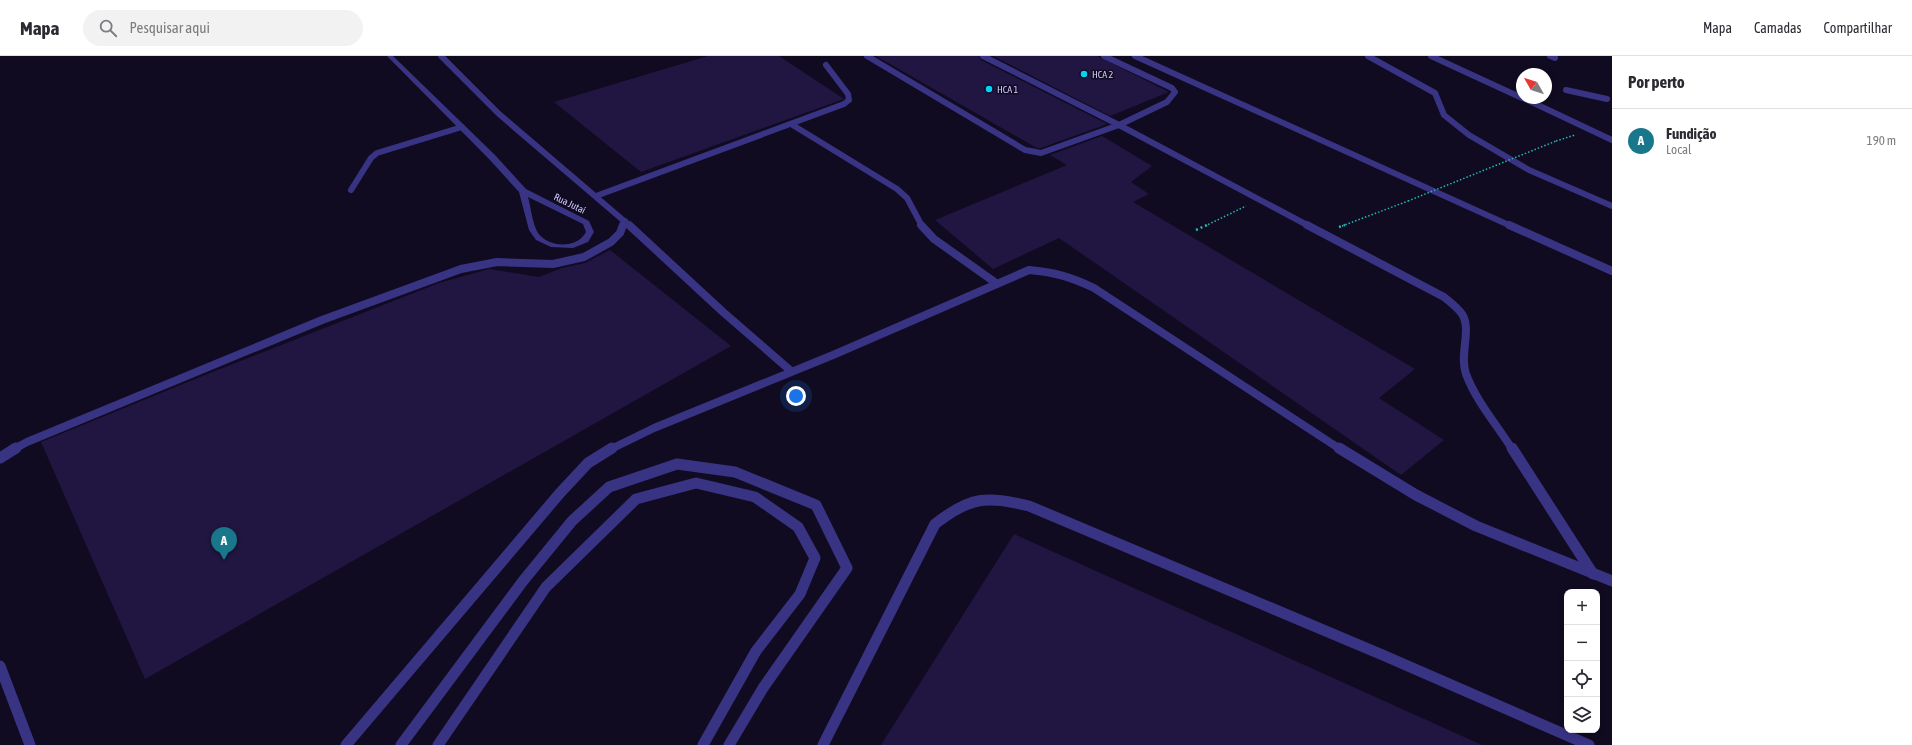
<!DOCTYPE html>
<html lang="pt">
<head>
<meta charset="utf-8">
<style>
  body { margin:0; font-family:"Asap Condensed",sans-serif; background:#f2f2f3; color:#2b2b33 }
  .controls { position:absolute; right:12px; bottom:12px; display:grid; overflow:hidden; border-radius:8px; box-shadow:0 2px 6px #0003 }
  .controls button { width:36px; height:36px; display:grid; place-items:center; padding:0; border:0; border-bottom:1px solid #e1e1e2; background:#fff; color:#2b2b33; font:20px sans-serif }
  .compass { position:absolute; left:1516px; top:12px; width:36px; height:36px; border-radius:50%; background:#fff; box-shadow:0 2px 6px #0003; rotate:309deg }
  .you { position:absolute; left:796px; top:340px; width:14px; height:14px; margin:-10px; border:3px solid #fff; border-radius:50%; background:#1a73e8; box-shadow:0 0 0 6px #1a73e833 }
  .badge { display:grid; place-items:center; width:26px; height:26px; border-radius:50%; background:#18778b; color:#fff; font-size:13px; font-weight:700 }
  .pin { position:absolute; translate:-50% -33px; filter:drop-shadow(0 1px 2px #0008) }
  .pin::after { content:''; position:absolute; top:21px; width:14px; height:12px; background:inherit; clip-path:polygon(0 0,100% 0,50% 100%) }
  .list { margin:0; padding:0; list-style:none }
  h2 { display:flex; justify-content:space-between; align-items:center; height:52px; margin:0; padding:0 16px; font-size:17px }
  h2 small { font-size:13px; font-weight:400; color:#7c7c81 }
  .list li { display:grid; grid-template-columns:26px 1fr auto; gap:12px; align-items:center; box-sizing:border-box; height:64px; padding:0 16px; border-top:1px solid #e1e1e2 }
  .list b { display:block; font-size:15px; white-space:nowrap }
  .list p { margin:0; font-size:13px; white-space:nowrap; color:#7c7c81 }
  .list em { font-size:13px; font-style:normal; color:#7c7c81 }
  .icon { flex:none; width:22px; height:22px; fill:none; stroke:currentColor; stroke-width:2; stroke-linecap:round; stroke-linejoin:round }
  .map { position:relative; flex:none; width:1612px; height:689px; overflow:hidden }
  header { display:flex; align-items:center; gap:24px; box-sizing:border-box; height:56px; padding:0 20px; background:#fff; border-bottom:1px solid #e1e1e2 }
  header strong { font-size:19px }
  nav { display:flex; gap:22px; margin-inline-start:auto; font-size:14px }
  .search { width:280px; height:36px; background:#f2f2f3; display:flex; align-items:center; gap:10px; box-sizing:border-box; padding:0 14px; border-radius:22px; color:#7c7c81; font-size:15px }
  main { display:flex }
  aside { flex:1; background:#fff }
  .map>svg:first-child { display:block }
  .building { fill:#211642 }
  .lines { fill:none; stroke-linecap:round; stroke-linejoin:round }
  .path-far1 { stroke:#26b8b5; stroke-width:1.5; stroke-dasharray:1.5 2; stroke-linecap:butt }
  .path { stroke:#26b8b5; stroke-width:2.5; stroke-dasharray:2 3; stroke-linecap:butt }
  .service-far2 { stroke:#393383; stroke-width:6 }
  .service-far1 { stroke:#393383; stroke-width:8 }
  .service { stroke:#393383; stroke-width:11 }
  .minor { fill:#393383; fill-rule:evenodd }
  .path-bridge { stroke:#26b8b5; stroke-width:1.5; stroke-dasharray:1.5 2; stroke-linecap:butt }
  .poi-dot { fill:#00d3f6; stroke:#100b20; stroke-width:1.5 }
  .labels { text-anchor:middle; stroke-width:3; stroke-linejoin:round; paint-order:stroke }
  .far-poi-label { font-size:10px; fill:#d3cbff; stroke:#100b20; text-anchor:start }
  .far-street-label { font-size:10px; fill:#d3cbff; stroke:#100b20 }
</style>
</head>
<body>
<header>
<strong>Mapa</strong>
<div class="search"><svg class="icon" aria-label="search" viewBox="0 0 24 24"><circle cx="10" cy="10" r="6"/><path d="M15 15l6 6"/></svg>Pesquisar aqui</div>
<nav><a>Mapa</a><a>Camadas</a><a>Compartilhar</a></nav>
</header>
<main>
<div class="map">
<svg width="1612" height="689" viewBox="0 0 1612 689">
  <rect width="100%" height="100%" fill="#100b20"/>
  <g class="building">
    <polygon points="708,0 779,0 844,43 641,116 554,46"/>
    <polygon points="876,0 979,0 981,4 1107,68 1041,92 1037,92"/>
    <polygon points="993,0 1097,0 1169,36 1110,60"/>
    <polygon points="1102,80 1152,110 1131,126 1149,138 1133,146 1415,313 1379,342 1444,384 1401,419 1059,182 993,213 935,164 1067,109 1050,99"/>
    <polygon points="610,194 731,290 145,623 41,386 215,315 439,227 489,213 539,221 562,212 585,207"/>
    <polygon points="1014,478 1482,689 881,689"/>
  </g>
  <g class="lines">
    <g class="path-far1">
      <polyline points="1556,85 1575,79"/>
      <polyline points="1205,170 1246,150"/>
      <polyline points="1342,170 1408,145"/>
    </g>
    <g class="path">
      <polyline points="1339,171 1345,169"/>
      <polyline points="1196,174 1207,169"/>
    </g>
    <g class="service-far2">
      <polyline points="441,0 499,58 630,170"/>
      <polyline points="867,0 1025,94 1041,97 1119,69 1167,46 1175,36 1172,32 1104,0"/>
      <polyline points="983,0 1119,69 1309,170"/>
      <polyline points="1135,0 1511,170"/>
      <polyline points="1368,0 1435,37 1444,59 1469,79 1529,114 1612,150"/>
      <polyline points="1431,0 1522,42"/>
      <polyline points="1550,0 1555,2"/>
      <polyline points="1566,34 1607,43"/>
      <polyline points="1523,42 1612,84"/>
      <polyline points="791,68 897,133 907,142 922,170"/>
      <polyline points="351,134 371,102 377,97 462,71"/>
      <polyline points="596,140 844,48 849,44 848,38 826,9"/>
      <polyline points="623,170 625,165"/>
    </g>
    <g class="service-far1">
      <polyline points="629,169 723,256 791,315"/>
      <polyline points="921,169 934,183 996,227"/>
      <path d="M1307 169 1444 241C1450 246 1457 251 1462 258 1472 273 1459 299 1466 318 1476 345 1497 369 1512 393"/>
      <polyline points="1509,169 1612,215"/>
      <polyline points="14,393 27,386 322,264 461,213 497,206 553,208 584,201 611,186 620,177 623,169"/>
      <path d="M611 393 654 372 833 299 1029 214C1054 216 1071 221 1094 232L1340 393"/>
    </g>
    <g class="service">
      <polyline points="1339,392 1416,439 1476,470 1612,525"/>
      <polyline points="1512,392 1593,518"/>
      <polyline points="0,402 16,392"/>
      <polyline points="0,610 30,689"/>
      <polyline points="346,689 560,437 588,407 612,392"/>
      <polyline points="401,689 523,525 572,465 609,431 677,408 735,416 816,449 847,512 763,632 729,689"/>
      <polyline points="438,689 546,531 636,443 696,427 755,441 798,471 815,502 800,538 756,595 703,689"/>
      <path d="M823 689 935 468C971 440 986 440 1029 450L1385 600 1589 689"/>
    </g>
    <path class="minor" d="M387 0H393L495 99 526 133 589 165 594 176 588 186 573 192 551 191 536 184 529 174 519 136 489 103ZM528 141 583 168 586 176C577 193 549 192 538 177 532 167 531 151 528 141Z"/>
    <polyline class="path-bridge" points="1408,145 1556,85"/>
  </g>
  <g class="poi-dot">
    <circle cx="1084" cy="18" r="4"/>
    <circle cx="989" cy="33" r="4"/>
  </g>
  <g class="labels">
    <g class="far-poi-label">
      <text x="1092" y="22">HCA 2</text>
      <text x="997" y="37">HCA 1</text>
    </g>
    <g class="far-street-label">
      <text transform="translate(570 147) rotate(26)" y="4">Rua Jutaí</text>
    </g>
  </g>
</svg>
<div class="controls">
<button>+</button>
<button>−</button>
<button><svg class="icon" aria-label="locate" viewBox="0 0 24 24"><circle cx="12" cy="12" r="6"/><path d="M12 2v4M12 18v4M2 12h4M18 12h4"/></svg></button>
<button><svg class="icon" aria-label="layers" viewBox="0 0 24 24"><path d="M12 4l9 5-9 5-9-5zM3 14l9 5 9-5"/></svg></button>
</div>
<svg class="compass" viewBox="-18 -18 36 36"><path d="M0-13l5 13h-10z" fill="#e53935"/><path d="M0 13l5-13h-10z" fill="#7c7c81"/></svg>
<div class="you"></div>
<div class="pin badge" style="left:224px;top:504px">A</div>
</div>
<aside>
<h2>Por perto<small></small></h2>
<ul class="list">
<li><span class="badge">A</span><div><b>Fundição</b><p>Local</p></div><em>190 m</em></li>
</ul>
</aside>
</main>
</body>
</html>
